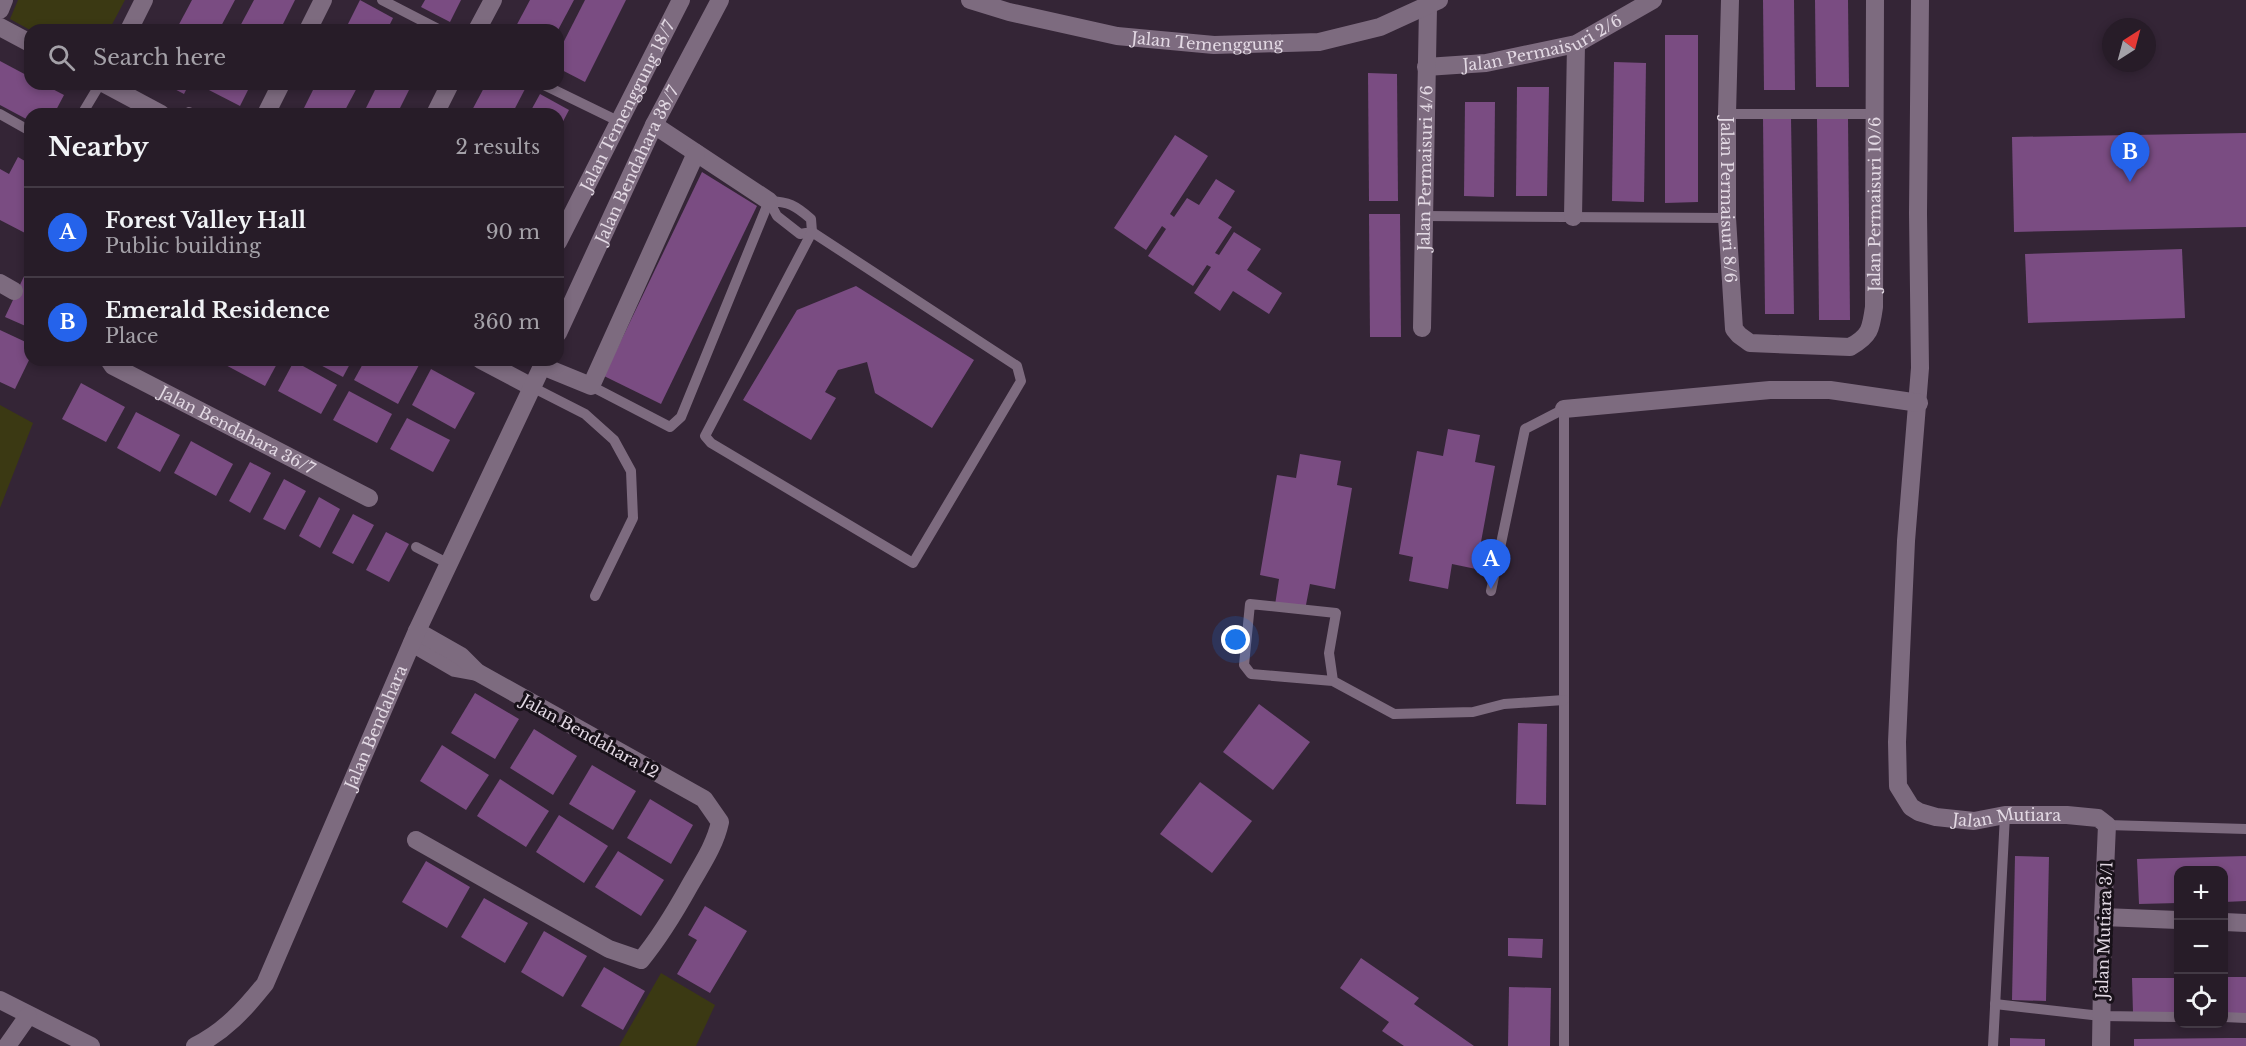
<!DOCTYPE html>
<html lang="en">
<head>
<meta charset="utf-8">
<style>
  body { margin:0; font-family:"Libre Baskerville",serif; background:#2f2530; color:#f1f3f6 }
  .controls { position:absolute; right:18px; bottom:18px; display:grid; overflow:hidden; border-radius:12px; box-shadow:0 3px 9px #0003 }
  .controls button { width:54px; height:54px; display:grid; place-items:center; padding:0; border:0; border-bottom:2px solid #433a45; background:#271c28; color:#f1f3f6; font:30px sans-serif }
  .compass { position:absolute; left:2102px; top:18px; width:54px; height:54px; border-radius:50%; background:#271c28; box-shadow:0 3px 9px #0003; rotate:36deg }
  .you { position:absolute; left:1236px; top:640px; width:21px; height:21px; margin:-15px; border:4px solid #fff; border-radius:50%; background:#1a73e8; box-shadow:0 0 0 9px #1a73e833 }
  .badge { display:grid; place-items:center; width:39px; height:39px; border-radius:50%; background:#2563eb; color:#fff; font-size:20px; font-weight:700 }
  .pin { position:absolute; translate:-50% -50px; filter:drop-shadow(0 2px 3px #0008) }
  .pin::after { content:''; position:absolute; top:32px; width:21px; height:18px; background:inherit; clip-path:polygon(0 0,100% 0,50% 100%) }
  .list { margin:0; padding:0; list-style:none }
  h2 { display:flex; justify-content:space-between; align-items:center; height:78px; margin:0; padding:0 24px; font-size:26px }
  h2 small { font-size:20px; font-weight:400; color:#a4a1a8 }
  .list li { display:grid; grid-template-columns:39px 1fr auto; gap:18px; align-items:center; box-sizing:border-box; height:90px; padding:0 24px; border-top:2px solid #433a45 }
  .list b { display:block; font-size:22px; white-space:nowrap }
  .list p { margin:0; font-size:20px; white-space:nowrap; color:#a4a1a8 }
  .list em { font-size:20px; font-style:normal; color:#a4a1a8 }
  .icon { flex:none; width:33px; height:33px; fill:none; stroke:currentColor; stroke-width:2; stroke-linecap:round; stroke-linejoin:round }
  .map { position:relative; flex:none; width:2246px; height:1046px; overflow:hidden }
  .search { position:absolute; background:#271c28; box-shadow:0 3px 9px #0003; left:24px; top:24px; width:540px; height:66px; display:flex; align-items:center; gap:15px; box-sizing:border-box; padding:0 21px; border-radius:18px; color:#a4a1a8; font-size:22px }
  .panel { position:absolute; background:#271c28; box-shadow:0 3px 9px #0003; left:24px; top:108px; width:540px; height:258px; border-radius:18px }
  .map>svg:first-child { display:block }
  .green { fill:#3b3913 }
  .building { fill:#7a4c82 }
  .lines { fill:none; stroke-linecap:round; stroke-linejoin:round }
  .service { stroke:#7d6b7f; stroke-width:10 }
  .minor { stroke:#7d6b7f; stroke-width:18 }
  .tertiary { stroke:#7d6b7f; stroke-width:18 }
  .labels { text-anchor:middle; stroke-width:6; stroke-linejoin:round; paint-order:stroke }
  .street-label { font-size:16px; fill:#e3d9e4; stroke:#181119 }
</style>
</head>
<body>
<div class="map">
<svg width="2246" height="1046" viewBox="0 0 2246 1046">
  <rect width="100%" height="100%" fill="#342536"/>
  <g class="green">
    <polygon points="18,0 125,0 109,30 30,30 10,19"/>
    <polygon points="0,405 33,423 0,508"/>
    <polygon points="661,973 715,1005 696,1046 619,1046"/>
  </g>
  <g class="building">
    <polygon points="192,0 235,0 219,30 176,30"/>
    <polygon points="254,0 295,0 280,30 238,30"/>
    <polygon points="360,0 393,18 387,30 345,30"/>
    <polygon points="425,0 461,0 450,22 421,7"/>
    <polygon points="530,0 574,0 558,30 514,30"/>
    <polygon points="585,0 626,0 585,82 558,68 558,53"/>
    <polygon points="1763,0 1794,0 1795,90 1764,90"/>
    <polygon points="1815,0 1848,0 1849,87 1816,87"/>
    <polygon points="1665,35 1698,35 1698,202 1665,203"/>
    <polygon points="0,61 30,77 30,84 43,84 64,95 54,114 30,114 30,121 0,105"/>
    <polygon points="1614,62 1646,63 1644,202 1612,201"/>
    <polygon points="1368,73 1397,74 1398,201 1369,201"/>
    <polygon points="165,84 189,84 184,94"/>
    <polygon points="210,84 251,84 240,106 207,89"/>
    <polygon points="316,84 359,84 343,114 301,114"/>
    <polygon points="378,84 412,84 397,114 363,114"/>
    <polygon points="486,84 516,84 525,89 512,114 470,114"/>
    <polygon points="1517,87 1549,87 1547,196 1516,196"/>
    <polygon points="540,94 569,110 558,131 558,114 529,114"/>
    <polygon points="1465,102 1495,102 1494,197 1464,196"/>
    <polygon points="1763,117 1791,117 1794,314 1765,314"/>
    <polygon points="1817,118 1848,118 1850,320 1819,320"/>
    <polygon points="2246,133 2246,227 2014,232 2012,137"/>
    <polygon points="1175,135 1208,156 1170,214 1174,217 1187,198 1199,205 1216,179 1235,191 1218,218 1232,227 1215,253 1219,255 1234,232 1261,249 1247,270 1282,293 1269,314 1233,291 1220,311 1194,293 1211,267 1207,265 1193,286 1148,256 1166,229 1162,226 1146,250 1114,228"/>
    <polygon points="18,157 30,164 30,223 25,233 0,220 0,169 9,174"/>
    <polygon points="702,172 757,206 661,404 604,376"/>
    <polygon points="1369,214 1400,214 1401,337 1370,337"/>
    <polygon points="2182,249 2185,318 2028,323 2025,254"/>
    <polygon points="26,272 30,274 30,328 5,317"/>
    <polygon points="856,286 974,360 932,428 875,393 867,362 838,370 825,392 836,398 811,440 743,400 797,310"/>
    <polygon points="0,330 30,344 30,358 15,389 0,382"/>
    <polygon points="222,360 279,360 265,386 220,362"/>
    <polygon points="311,360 352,360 343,377"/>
    <polygon points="365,360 410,360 419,365 398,404 354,380"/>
    <polygon points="294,361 337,385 321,414 278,391"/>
    <polygon points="431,369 475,393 455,429 412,405"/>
    <polygon points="81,383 125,407 106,442 62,419"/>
    <polygon points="349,391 392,414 377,443 333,420"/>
    <polygon points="136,412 180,435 160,472 117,448"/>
    <polygon points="407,418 450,440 433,472 390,449"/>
    <polygon points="1448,429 1480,435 1475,462 1495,466 1476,569 1452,564 1448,589 1409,581 1413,557 1399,554 1417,451 1443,456"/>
    <polygon points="191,441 233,464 216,496 174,473"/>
    <polygon points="1300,454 1341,461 1337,485 1352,488 1335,589 1310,584 1305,610 1275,605 1279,579 1260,575 1277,475 1296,478"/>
    <polygon points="250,462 271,473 250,513 229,501"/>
    <polygon points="284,479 306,491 285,530 263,519"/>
    <polygon points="319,497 340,509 320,548 299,536"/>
    <polygon points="353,514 374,525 353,564 332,553"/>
    <polygon points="386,532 409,544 389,582 366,570"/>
    <polygon points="475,693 519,719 495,759 451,733"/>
    <polygon points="1259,704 1310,742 1273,790 1223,752"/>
    <polygon points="1518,723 1547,724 1546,805 1516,804"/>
    <polygon points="534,729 577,756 553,795 510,768"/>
    <polygon points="442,745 489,775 466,810 420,781"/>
    <polygon points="592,765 636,791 613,830 569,804"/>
    <polygon points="500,779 549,811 526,847 477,816"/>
    <polygon points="1200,782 1252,821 1212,873 1160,834"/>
    <polygon points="650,799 693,825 671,864 627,838"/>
    <polygon points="559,815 608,846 584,883 536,852"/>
    <polygon points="618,851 664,880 641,916 595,887"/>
    <polygon points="2015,856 2049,857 2046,1001 2012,1000"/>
    <polygon points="2246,856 2246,901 2224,902 2223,870 2178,870 2178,903 2139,904 2137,859"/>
    <polygon points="426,861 470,887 447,928 402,902"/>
    <polygon points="484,898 528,923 505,963 461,937"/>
    <polygon points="705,906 747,931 710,993 677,974 697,940 688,935"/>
    <polygon points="544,931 587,956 563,997 521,972"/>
    <polygon points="1508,938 1543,939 1542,958 1508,956"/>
    <polygon points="1361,958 1419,998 1414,1004 1474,1046 1404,1046 1382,1031 1389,1022 1340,988"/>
    <polygon points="604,967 645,991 623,1030 581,1006"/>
    <rect x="2224" y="977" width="22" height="36"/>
    <polygon points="2132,978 2178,978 2178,1013 2133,1013"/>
    <polygon points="1509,987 1551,988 1550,1046 1508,1046"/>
    <polygon points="2010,1038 2045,1039 2045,1046 2010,1046"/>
    <polygon points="2228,1038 2246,1038 2246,1046 2134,1046 2134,1039"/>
  </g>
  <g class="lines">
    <g class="service">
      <polyline points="382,0 440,30"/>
      <polyline points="542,84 618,121"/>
      <polyline points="0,114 30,131"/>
      <polyline points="82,114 100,84"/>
      <polyline points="188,114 189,112"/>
      <polyline points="1727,114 1875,114"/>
      <path d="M769 201C789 202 795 205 811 219L812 232 800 234 777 216Z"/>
      <polyline points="1424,216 1727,218"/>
      <polygon points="812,232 1017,366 1021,381 913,563 711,443 705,436"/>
      <polyline points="591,386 670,427 681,417 769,201"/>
      <polyline points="532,387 585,414 614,440 631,471 633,518 595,596"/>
      <polyline points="416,547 449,564"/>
      <polyline points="1491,591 1525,429 1564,409 1564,1046"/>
      <polyline points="1333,681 1329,653 1336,613 1250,604 1244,665 1251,674 1333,681 1394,714 1473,712 1504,704 1564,700"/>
      <polyline points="2107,825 2246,829"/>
      <polyline points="1995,1004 2101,1016 2178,1017"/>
      <polyline points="2224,1017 2246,1018"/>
      <polyline points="1993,1046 2005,815"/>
    </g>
    <g class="minor">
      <path id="s1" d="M1730 0 1727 114V218L1734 329 1739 335 1750 343 1850 347C1870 336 1871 329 1874 307L1875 0"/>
      <path id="s2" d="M1920 0 1918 213 1920 368 1906 541 1897 742 1898 786 1911 807 1919 812 1936 817 1974 821 2005 815H2067L2098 818 2107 825 2103 917 2101 1046"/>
      <polyline points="0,10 4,0"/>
      <polyline points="0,27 30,43"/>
      <polyline points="129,30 144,0"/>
      <polyline points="308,30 323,0"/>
      <polyline points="477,30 493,0"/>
      <path id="s3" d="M1426 67 1486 63 1576 44 1653 0"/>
      <polyline points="105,84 161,114"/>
      <polyline points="266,114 281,84"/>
      <polyline points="435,114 450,84"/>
      <polyline points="654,125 769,201"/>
      <polyline points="1573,217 1576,44"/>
      <path id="s4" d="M558 242 681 0"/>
      <polyline points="0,283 14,291"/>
      <path id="s5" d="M1422 328 1428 7"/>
      <path id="s6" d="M558 333 654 125 720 0"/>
      <path id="s7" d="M109 360 113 366 369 498"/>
      <polyline points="481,360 532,387"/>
      <polyline points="542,366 591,386 696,153"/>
      <polyline points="1564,409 1770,390 1830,390 1919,403"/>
      <polyline points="412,643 455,668 477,672"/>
      <path d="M416 840 609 949 641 960C660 937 675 912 690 885 702 864 715 845 720 822L704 799 477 672 461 656 417 631"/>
      <polyline points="2103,917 2178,920"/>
      <polyline points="2224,922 2246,923"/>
      <polyline points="0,1000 91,1046"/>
      <polyline points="7,1046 28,1016"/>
      <path id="s8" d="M195 1046C224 1032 245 1009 265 984L417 631 545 360"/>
    </g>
    <path class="tertiary" id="s9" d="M970 0 1009 12 1117 36 1214 45 1319 42 1380 27 1439 0"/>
  </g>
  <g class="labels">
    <g class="street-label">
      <text dy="6" stroke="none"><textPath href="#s9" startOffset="242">Jalan Temenggung</textPath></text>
      <text dy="6" stroke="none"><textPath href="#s3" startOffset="120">Jalan Permaisuri 2/6</textPath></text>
      <text dy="6" stroke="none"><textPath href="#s4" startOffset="153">Jalan Temenggung 18/7</textPath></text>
      <text dy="6" stroke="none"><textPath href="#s6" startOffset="186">Jalan Bendahara 38/7</textPath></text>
      <text dy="6" stroke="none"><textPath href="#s5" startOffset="160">Jalan Permaisuri 4/6</textPath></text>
      <text dy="6" stroke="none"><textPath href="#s1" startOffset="200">Jalan Permaisuri 8/6</textPath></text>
      <text dy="6" stroke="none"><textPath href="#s1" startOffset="603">Jalan Permaisuri 10/6</textPath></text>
      <text dy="6" stroke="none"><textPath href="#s7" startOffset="147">Jalan Bendahara 36/7</textPath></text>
      <text dy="6" stroke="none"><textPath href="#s8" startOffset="374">Jalan Bendahara</textPath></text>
      <text transform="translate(590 736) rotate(29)" y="6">Jalan Bendahara 12</text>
      <text dy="6" stroke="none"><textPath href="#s2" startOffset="910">Jalan Mutiara</textPath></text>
      <text transform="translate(2104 930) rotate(-88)" y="6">Jalan Mutiara 3/1</text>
    </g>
  </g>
</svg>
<div class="controls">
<button>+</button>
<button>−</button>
<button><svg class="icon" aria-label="locate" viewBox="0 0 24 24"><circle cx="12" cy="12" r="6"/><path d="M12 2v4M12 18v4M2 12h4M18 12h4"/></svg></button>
</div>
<svg class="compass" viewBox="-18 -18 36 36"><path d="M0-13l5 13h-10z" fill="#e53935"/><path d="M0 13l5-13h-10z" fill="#a4a1a8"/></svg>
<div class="you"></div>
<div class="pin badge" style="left:1491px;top:589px">A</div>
<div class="pin badge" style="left:2130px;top:182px">B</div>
<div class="search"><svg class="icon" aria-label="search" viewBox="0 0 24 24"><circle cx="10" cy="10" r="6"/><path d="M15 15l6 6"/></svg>Search here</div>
<section class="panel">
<h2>Nearby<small>2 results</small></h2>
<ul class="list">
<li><span class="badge">A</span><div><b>Forest Valley Hall</b><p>Public building</p></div><em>90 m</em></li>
<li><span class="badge">B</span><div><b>Emerald Residence</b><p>Place</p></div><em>360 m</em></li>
</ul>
</section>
</div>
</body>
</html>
